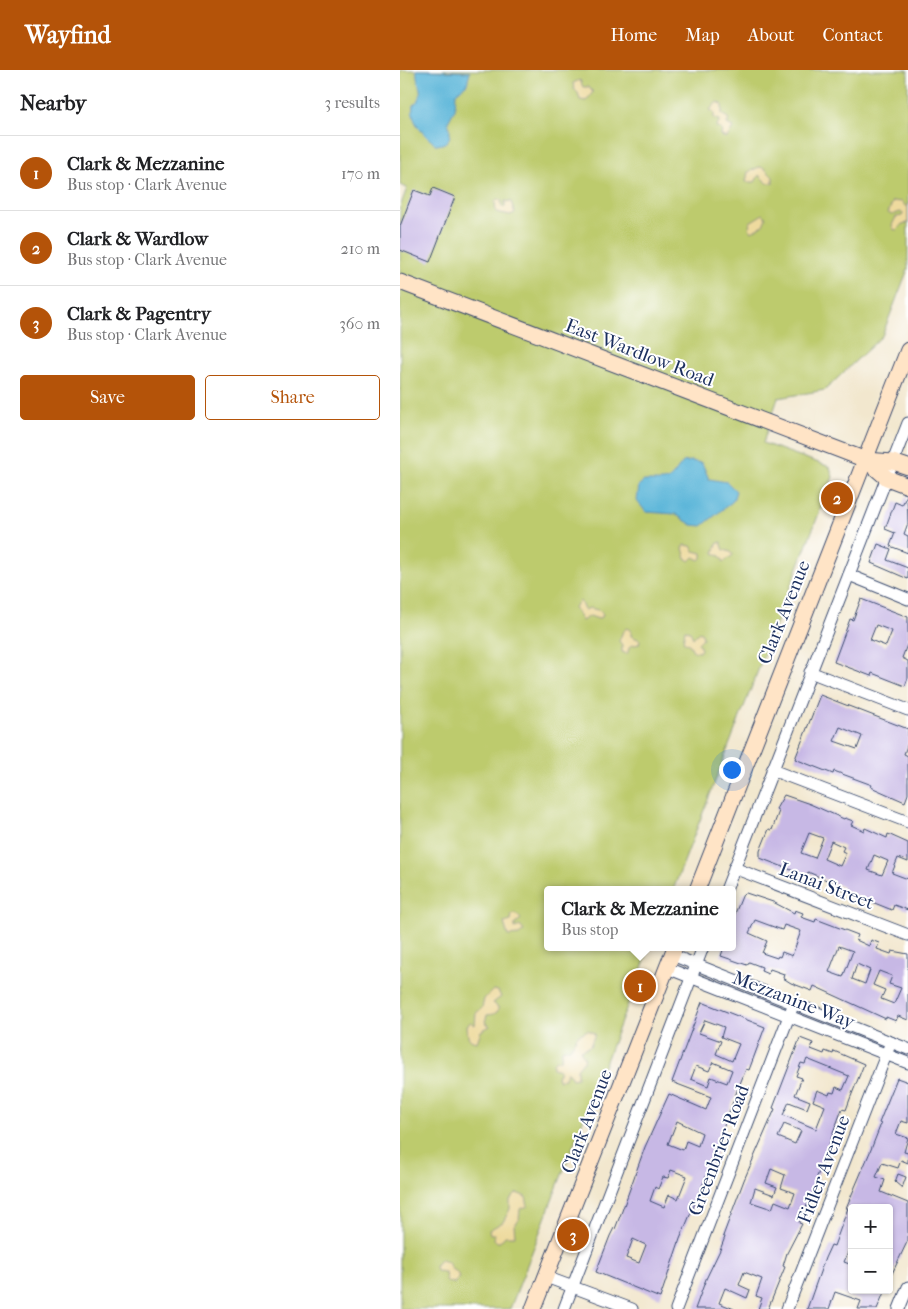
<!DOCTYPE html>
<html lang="en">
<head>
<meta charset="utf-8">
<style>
  body { margin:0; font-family:"IM FELL French Canon",serif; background:#f6f6f6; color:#202124 }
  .controls { position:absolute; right:15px; bottom:15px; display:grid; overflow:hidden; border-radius:5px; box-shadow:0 1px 4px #0004 }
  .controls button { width:45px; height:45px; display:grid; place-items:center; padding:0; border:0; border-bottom:1px solid #e0e0e0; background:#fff; color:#202124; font:25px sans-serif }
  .you { position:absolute; left:331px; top:699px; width:18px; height:18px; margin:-12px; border:4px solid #fff; border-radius:50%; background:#1a73e8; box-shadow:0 0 0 8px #1a73e833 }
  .badge { display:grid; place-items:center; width:32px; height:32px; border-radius:50%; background:#b45309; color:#fff; font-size:16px; font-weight:700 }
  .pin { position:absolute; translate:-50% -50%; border:2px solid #fff; box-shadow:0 1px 5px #0006 }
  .popup { position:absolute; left:144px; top:816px; width:192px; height:65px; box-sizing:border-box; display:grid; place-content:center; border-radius:5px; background:#fff; filter:drop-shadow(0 1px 4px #0005); font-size:16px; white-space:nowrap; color:#757577 }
  .popup b { font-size:19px; color:#202124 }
  .popup::after { content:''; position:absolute; left:50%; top:100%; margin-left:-10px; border:10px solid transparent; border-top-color:#fff }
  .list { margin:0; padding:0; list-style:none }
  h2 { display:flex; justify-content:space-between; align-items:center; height:65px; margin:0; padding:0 20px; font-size:21px }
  h2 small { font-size:16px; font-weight:400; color:#757577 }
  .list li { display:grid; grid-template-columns:32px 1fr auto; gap:15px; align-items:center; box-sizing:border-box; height:75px; padding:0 20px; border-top:1px solid #e0e0e0 }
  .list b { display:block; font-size:19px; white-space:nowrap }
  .list p { margin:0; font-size:16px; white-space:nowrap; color:#757577 }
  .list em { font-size:16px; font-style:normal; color:#757577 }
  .actions { display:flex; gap:10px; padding:15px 20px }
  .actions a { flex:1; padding:11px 0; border:1px solid #b45309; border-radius:5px; text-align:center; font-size:18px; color:#b45309 }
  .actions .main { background:#b45309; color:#fff }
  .map { position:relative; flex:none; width:508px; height:1239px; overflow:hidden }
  header { display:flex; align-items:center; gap:30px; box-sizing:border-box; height:70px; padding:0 25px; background:#b45309; color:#fff }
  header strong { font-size:24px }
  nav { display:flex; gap:28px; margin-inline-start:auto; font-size:18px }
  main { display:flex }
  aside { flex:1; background:#fff }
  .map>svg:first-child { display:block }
  .green { fill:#bdcb6d; stroke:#6c7d66 }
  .sand { fill:#eeda9e; stroke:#84847e }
  .water { fill:#5bb6d9; stroke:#3b729c }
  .building { fill:#c7b8e5; fill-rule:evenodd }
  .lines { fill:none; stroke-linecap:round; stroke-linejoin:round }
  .street-casing { stroke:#3b4b6f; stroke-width:13 }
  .secondary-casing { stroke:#3b4b6f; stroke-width:17 }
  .street { stroke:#fff; stroke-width:11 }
  .secondary { stroke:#ffe4c6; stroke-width:15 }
  .labels { text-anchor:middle; stroke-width:4; stroke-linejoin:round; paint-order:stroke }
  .street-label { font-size:19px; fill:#1b2f5e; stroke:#fff }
</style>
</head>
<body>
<header>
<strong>Wayfind</strong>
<nav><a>Home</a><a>Map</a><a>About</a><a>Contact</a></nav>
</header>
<main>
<aside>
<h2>Nearby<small>3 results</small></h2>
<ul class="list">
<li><span class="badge">1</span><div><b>Clark &amp; Mezzanine</b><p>Bus stop · Clark Avenue</p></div><em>170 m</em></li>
<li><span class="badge">2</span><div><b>Clark &amp; Wardlow</b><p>Bus stop · Clark Avenue</p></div><em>210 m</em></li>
<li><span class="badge">3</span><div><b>Clark &amp; Pagentry</b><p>Bus stop · Clark Avenue</p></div><em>360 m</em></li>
</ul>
<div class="actions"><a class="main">Save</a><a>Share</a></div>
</aside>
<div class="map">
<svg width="508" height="1239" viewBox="0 0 508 1239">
  <rect width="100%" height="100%" fill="#fff"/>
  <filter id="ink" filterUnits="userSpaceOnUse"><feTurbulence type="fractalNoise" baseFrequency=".02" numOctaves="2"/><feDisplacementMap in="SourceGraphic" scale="10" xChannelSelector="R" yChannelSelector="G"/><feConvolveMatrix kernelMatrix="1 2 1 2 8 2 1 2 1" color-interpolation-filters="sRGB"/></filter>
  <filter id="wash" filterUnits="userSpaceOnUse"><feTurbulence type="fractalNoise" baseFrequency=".0096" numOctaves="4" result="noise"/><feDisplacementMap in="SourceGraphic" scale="20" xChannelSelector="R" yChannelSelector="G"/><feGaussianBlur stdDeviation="1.12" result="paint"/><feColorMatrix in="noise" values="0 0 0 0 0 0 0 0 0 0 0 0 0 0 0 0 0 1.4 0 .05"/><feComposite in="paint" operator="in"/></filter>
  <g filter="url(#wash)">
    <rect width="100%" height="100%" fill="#f2e7ce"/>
    <polygon class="green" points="0,0 508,0 508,199 482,266 425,320 378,328 363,373 430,397 433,407 273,820 148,820 148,877 250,877 110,1239 0,1239 0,137 7,118 0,115"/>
    <g class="sand">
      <polygon points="180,10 183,17 188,17 193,22 186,31 180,30 178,23 174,19 173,13"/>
      <polygon points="317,32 322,34 322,44 329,49 327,54 333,57 327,68 321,66 322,60 316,57 320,50 314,48 314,42 310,40"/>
      <polygon points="359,97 364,98 373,107 373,113 367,113 359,105 355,112 346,112 348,102"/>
      <polygon points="98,129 101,130 102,137 105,137 105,131 111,132 115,143 110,145 96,142 95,131"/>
      <polygon points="493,131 502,132 506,137 508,133 508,153 502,154 497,160 493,159 492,155 496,147 502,146 503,143 500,142 492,145 488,143"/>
      <polygon points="363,144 366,148 363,155 352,162 349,158 350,152"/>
      <polygon points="321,472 324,480 331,482 333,485 324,492 320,486 314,483 317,474"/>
      <polygon points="285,475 291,476 294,481 302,483 302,488 300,490 294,487 290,491 286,489 283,478"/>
      <polygon points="180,531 184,540 190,538 201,541 203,546 198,549 190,546 182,551 174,537"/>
      <polygon points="227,558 231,561 231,566 240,570 239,574 230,576 227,584 222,582 222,575 219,571 223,561"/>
      <polygon points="285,560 290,561 293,568 299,562 302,564 303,568 298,573 301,579 299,582 293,581 290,575 283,571"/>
      <polygon points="116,844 121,849 115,854 115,858 120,856 124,861 119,865 108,866 104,853 111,851 112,844"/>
      <path d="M93 920 98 921 101 927 93 933 98 937V941L94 944 87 945 85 952 90 956 81 961 77 972C66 971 68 964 67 955L71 952 75 955 76 943 82 938 84 929Z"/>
      <polygon points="188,960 195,964 190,976 180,980 185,989 177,999 177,1008 172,1009 167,1001 165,1009 159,1010 157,1007 160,1000 153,998 153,993 156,990 161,990 162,980 170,978 178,965"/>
      <polygon points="117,1123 126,1127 128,1136 120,1139 119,1150 114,1155 115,1166 105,1166 100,1172 97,1172 94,1169 95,1164 90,1164 89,1160 103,1152 110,1139 110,1130"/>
      <polygon points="40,1190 48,1192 51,1199 57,1202 59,1208 54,1213 46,1212 45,1202 36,1201 35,1196"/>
    </g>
    <g class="water">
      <path d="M17 0 70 2 67 14 56 23 55 39 48 52C52 65 51 74 36 75 24 64 10 53 13 35 28 24 15 14 17 0Z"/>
      <path d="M291 391 302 393 309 409 327 412 336 421 333 431 302 456 292 455 275 444 246 442 237 431 239 415 244 411C272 411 266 414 283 392Z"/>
    </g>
    <g id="blocks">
      <g class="building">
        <polygon points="33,118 55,127 30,192 0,180 0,156 14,120 30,126"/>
        <polygon points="507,425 508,453 504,464 508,466 508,483 490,476 495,463 485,459 495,432 502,435"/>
        <polygon points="478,474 491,479 487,490 508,498 508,509 471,493"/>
        <path d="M461 529 508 547V572L502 588 508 591V608L505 616 472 603 471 606 434 592 450 549 453 550ZM476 555 492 561 486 576 470 570Z"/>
        <path d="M420 625 508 659V673L504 684 508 686V724L505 732 471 717 472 715 434 701 433 704 395 689ZM440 657 462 666 457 679 434 671Z"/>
        <path d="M384 725 410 734 444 749 445 748 453 751 451 755 464 761 465 758 487 768 488 764 508 773V792L498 788 492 803 508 809V840L494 835 492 840 442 820 443 817 408 802 407 806 360 788V781L369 759 372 760 379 741 376 739ZM409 763 423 768 415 788 401 783ZM431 771 444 777 442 781 446 783 440 796 424 789ZM474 785 488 791 482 805 468 800Z"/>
        <path d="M346 823 373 832 394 843 395 840 403 843 401 847 415 852 416 849 458 865 456 870 469 876 471 870 479 873 477 879 491 884 492 881 508 884V950L498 946 496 951 486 947V949L414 916 412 921 391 913 383 908 384 904 370 899 368 904 361 901 362 897 349 892 347 895 321 886 324 877H332V851L343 824ZM355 850 382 860 384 855 401 861 392 886 382 882 380 887 378 886 377 888 362 883 367 871 349 863ZM439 876 453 881 443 907 429 902ZM457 894 470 900 465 914 452 909ZM479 901 492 906 489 914 501 918 494 934 481 929 485 920 473 915Z"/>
        <path d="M302 932 365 957 349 1000 346 999 337 1021 318 1072 320 1073 280 1169 260 1228 196 1202 210 1166 214 1158 215 1159 222 1141 245 1077 269 1024 306 1040 311 1027 272 1012ZM305 950 324 957 321 967 339 974 332 991 316 984 321 971 299 963ZM313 992 332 1000 327 1013 311 1007 308 1016 291 1009 296 996 309 1001ZM277 1051 302 1063 298 1076 286 1071 283 1080 268 1074ZM271 1100 287 1106 278 1129 269 1125 264 1137 250 1131 255 1117 258 1119 263 1107 268 1108ZM233 1169 246 1175 239 1193 226 1188Z"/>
        <path d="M400 968 413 973 411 979 424 984 425 981 433 984 434 981 464 994 450 1029 446 1040 442 1039 417 1107 419 1109 399 1153 402 1154 387 1183 383 1196 385 1197 368 1239H358L362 1228 356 1226 362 1209 344 1202 339 1215 350 1220 347 1228 325 1218 319 1233 334 1239H295L306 1209 320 1180 325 1167 323 1166 344 1110 375 1039 373 1038ZM407 989 449 1006 443 1020 436 1017 434 1023 430 1022 429 1025 417 1020 413 1031 425 1036 416 1059 383 1045 389 1032 407 1039 410 1031 395 1025 402 1008 396 1006 401 993 405 994ZM384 1054 401 1061 395 1074 378 1067ZM371 1099 385 1105 381 1118 395 1123 390 1137 375 1131 372 1139 351 1132 355 1118 374 1125 377 1117 366 1113Z"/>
        <polygon points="497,1008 508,1012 508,1053 501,1051 496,1064 508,1068 504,1082 508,1083 508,1093 501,1090 498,1098 482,1093 476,1107 485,1110 481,1122 508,1133 508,1170 489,1210 489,1138 452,1138 452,1173 444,1192 452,1195 452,1220 485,1220 477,1239 458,1239 461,1231 435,1222 429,1239 407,1239 425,1188 431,1175 434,1176 448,1138 446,1138 470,1082 481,1054 479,1053"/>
        <polygon points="498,1104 506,1107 502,1118 495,1112"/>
      </g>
    </g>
  </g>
  <g filter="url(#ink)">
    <use href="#blocks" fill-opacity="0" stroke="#3b4b6f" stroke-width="1"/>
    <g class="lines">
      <g class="street-casing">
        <g id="street">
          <polyline points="449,505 508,529"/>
          <polyline points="410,602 508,640"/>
          <polyline points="372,700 508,752"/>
          <polyline points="334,798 508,865"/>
          <polyline points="326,820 508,353"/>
          <polyline points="272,885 508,979"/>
          <polyline points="267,898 508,993"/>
          <polyline points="146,1207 232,1239"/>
          <polyline points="164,1239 303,877"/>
          <polyline points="276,1239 394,933"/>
          <polyline points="387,1239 491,972"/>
          <polyline points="499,1239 508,1217"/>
        </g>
      </g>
      <g class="secondary-casing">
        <g id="secondary">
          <polyline points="0,212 466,390 493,392 508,397"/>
          <polyline points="466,390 487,408 508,416"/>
          <polyline points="297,820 508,280"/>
          <polyline points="133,1239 275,877"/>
        </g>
      </g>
      <use href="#street" class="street"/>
      <use href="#secondary" class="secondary"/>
    </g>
  </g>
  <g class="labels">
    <g class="street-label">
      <text transform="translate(240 282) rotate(21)" y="7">East Wardlow Road</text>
      <text transform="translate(383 542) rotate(-68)" y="7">Clark Avenue</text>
      <text transform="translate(427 815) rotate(21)" y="7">Lanai Street</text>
      <text transform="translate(394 929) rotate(21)" y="7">Mezzanine Way</text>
      <text transform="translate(186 1051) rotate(-69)" y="7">Clark Avenue</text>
      <text transform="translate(318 1080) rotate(-69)" y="7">Greenbrier Road</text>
      <text transform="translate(423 1099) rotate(-69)" y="7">Fidler Avenue</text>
    </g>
  </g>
</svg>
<div class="controls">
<button>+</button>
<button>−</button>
</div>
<div class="you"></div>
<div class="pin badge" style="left:240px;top:916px">1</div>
<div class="popup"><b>Clark &amp; Mezzanine</b>Bus stop</div>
<div class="pin badge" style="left:437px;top:428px">2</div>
<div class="pin badge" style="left:173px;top:1165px">3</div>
</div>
</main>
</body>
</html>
